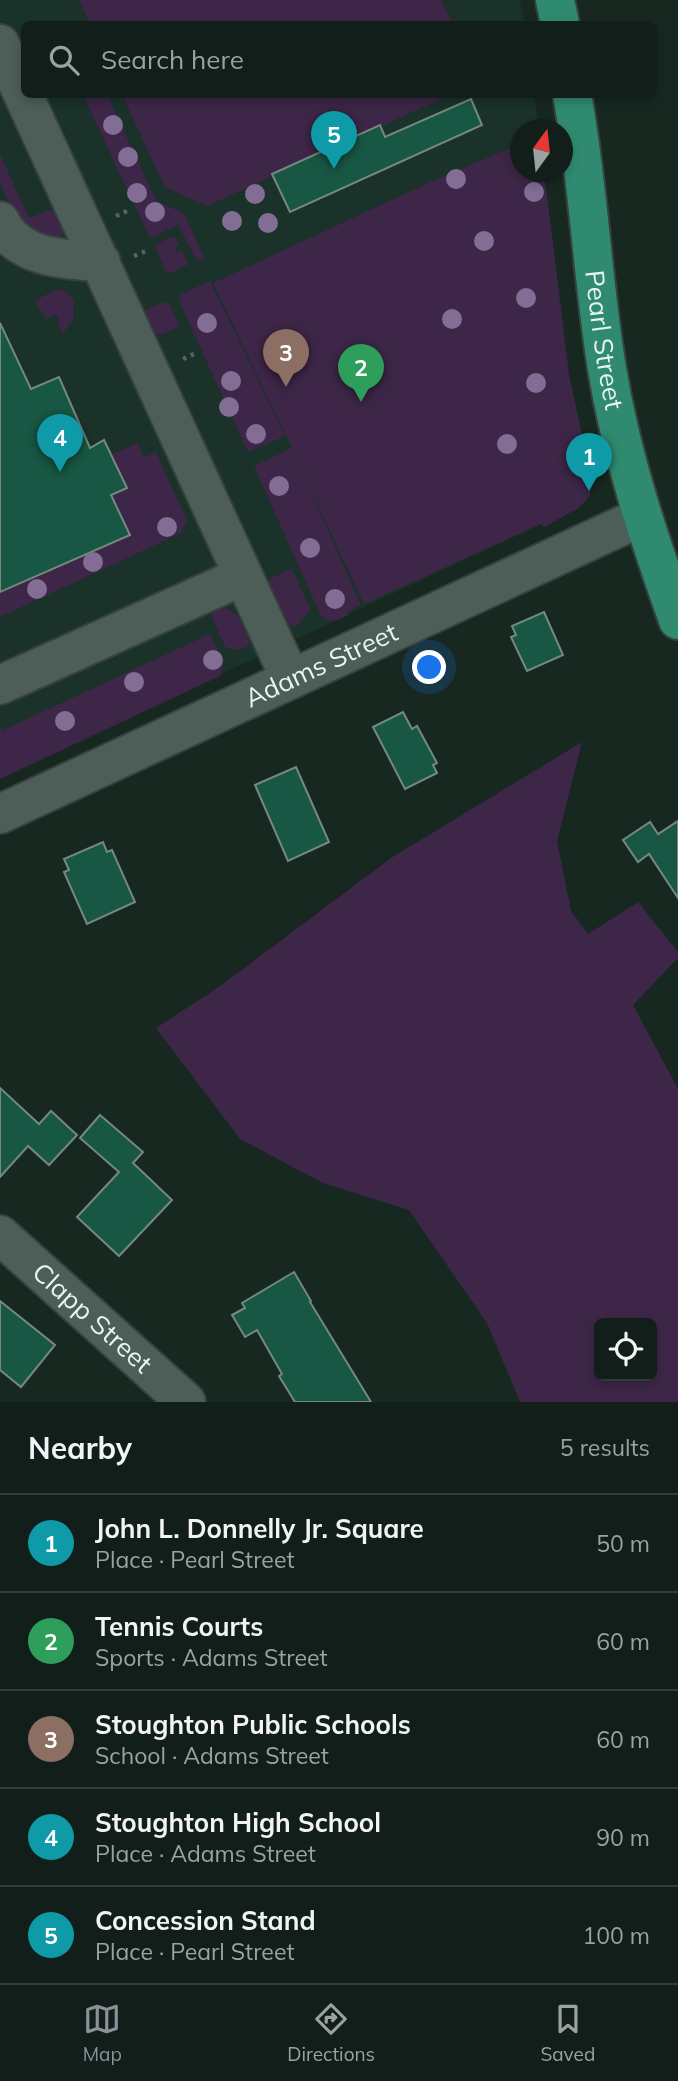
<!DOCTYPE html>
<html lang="en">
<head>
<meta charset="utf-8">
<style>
  body { margin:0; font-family:Mulish,sans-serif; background:#1a2722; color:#f1f3f6 }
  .controls { position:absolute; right:21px; bottom:21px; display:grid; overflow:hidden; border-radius:10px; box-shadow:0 4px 10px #0003 }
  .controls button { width:63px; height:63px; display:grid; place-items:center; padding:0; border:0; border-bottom:2px solid #303c38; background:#111e19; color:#f1f3f6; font:35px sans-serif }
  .compass { position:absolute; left:510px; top:119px; width:63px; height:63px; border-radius:50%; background:#111e19; box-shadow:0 4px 10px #0003; rotate:15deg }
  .you { position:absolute; left:430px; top:668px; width:24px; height:24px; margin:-18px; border:5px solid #fff; border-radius:50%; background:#1a73e8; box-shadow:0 0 0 10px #1a73e833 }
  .badge { display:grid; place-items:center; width:46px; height:46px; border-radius:50%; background:#8c9099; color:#fff; font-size:23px; font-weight:700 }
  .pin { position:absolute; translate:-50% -58px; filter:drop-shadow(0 2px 4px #0008) }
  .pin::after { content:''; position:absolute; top:37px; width:24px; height:21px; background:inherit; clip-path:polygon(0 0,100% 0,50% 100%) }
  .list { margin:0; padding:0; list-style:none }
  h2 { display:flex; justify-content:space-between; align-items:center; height:91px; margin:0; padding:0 28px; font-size:30px }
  h2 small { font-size:23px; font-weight:400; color:#9ca2a2 }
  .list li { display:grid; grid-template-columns:46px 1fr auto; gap:21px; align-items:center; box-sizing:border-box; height:98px; padding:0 28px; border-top:2px solid #303c38 }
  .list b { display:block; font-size:26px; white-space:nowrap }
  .list p { margin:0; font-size:23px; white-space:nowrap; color:#9ca2a2 }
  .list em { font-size:23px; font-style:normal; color:#9ca2a2 }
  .icon { flex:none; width:38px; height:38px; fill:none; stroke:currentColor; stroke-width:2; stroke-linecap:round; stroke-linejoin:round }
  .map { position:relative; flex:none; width:678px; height:1402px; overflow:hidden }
  .search { position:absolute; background:#111e19; box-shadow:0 4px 10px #0003; left:21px; right:21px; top:21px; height:77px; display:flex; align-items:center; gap:18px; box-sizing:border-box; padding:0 24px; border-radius:10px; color:#9ca2a2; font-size:26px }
  .sheet { height:581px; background:#111e19 }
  nav { display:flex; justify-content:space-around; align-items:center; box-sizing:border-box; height:98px; border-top:2px solid #303c38; background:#111e19; font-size:19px; color:#9ca2a2 }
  nav a { display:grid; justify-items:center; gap:4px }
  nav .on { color:#8c9099 }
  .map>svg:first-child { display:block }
  .built { fill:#1a3229 }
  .green { fill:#3d2647; fill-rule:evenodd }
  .building { fill:#185743; stroke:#758980; stroke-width:2 }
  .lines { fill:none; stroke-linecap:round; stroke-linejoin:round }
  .minor-casing { stroke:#36423d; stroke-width:42 }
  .major-casing { stroke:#36423d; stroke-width:42 }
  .path { stroke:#56665f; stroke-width:4.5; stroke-dasharray:3.5 5; stroke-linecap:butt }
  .minor { stroke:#4c5e57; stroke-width:38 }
  .major { stroke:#2f8a70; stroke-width:38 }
  .tree { fill:#836d94 }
  .labels { text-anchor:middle; stroke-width:6; stroke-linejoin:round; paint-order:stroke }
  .street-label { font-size:26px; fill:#e9f4ef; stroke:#080f0c }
</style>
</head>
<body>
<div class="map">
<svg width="678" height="1402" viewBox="0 0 678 1402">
  <rect width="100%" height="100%" fill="#172821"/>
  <polygon class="built" points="0,0 520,0 525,24 24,24 24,94 534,95 539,129 520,130 520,172 544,172 569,375 592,484 590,496 582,505 544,527 541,524 511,538 0,778"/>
  <g class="green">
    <polygon points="79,0 441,0 453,24 90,24"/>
    <polygon points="83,95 107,95 157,202 184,213 204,257 197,261 178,225 150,238"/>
    <polygon points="122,95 450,95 207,206 165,187"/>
    <path d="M520 144V172H544L569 375 591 476 590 496 577 509 544 527 541 524 364 604 302 472 361 605 347 612 348 615C338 620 330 625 321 616L254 466 292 448 213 283 428 183Z"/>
    <polygon points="0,154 29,218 49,210 55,211 65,231 59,240 54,241 19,224 0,183"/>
    <polygon points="174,236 179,245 175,248 176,252 181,250 189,264 170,273 165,270 154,245"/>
    <polygon points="210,281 285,436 248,452 179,301 181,294"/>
    <polygon points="56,289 67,291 74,301 73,319 62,335 57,315 46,319 35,301"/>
    <path d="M162 302 170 305 179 326C170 330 162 337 152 333L142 312Z"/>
    <polygon points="137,443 144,457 156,452 187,520 181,533 0,617 0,592 130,535 111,495 127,488 111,455"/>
    <polygon points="292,569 310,609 299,624 292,627 283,619 267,584 271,578"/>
    <path d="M217 605C237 610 249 626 249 646L235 650 225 647 207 606Z"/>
    <polygon points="210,634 224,664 220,676 0,779 0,725 3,730"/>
    <path d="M582 742 557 841 571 911 588 934 638 902 678 952V958L633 1005 678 1089V1402H520L487 1323 409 1210 323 1183 240 1139 156 1028 219 987 391 858ZM599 1323H652V1376H599Z"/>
  </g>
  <g class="building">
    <polygon points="471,99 482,125 290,212 272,174 380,125 385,137"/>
    <polygon points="0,323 31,389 59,377 90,448 104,440 127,488 111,495 130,535 0,592"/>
    <polygon points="544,612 563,655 527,671 511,637 516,635 512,626"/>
    <polygon points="403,712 412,729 417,726 437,763 433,765 437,773 405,789 373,727"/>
    <polygon points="296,767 329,842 288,861 255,785"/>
    <polygon points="678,821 678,898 649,854 638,862 623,840 650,822 658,834"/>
    <polygon points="103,842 107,852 112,850 135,902 87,924 64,872 69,870 64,859"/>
    <polygon points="0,1088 39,1124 51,1111 77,1135 49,1165 28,1146 0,1177"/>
    <polygon points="100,1115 143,1152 133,1163 172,1200 119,1256 77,1217 119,1172 80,1138"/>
    <polygon points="294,1272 311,1301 310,1302 371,1402 295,1402 279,1376 282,1374 257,1330 245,1337 232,1315 245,1308 242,1303"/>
    <polygon points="0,1301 55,1345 21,1387 0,1370"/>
  </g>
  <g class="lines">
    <g class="minor-casing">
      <g id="minor">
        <polyline points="0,44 290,678"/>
        <path d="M0 221C18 259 64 259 101 262"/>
        <polyline points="0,685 243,576"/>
        <path id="s1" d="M0 814 641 517"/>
        <path id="s2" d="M0 1235 186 1402"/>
      </g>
    </g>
    <g class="major-casing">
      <g id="major">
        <polyline points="555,0 560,24"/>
        <path id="s3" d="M572 94C589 185 592 278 607 369 622 459 648 535 678 620"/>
      </g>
    </g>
    <g class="path">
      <polyline points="116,216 127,211"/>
      <polyline points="134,256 146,251"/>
      <polyline points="183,359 198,352"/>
    </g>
    <use href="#minor" class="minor"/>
    <use href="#major" class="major"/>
  </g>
  <g class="tree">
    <circle cx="113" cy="125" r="10"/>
    <circle cx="128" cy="157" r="10"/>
    <circle cx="456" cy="179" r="10"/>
    <circle cx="534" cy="192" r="10"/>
    <circle cx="137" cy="193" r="10"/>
    <circle cx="255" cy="194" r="10"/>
    <circle cx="155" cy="212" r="10"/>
    <circle cx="232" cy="221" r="10"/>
    <circle cx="268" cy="223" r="10"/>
    <circle cx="484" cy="241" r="10"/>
    <circle cx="526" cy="298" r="10"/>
    <circle cx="452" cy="319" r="10"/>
    <circle cx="207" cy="323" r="10"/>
    <circle cx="231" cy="381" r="10"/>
    <circle cx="536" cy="383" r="10"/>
    <circle cx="229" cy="407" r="10"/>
    <circle cx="256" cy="434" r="10"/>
    <circle cx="507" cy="444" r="10"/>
    <circle cx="279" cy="486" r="10"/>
    <circle cx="167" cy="527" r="10"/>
    <circle cx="310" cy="548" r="10"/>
    <circle cx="93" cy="562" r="10"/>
    <circle cx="37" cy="589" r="10"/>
    <circle cx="335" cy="599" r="10"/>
    <circle cx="213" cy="660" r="10"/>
    <circle cx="134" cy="682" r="10"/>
    <circle cx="65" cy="721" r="10"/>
  </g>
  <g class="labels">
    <g class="street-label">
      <text dy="9" stroke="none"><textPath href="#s3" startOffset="248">Pearl Street</textPath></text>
      <text dy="9" stroke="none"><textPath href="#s1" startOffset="354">Adams Street</textPath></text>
      <text dy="9" stroke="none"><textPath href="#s2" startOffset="124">Clapp Street</textPath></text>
    </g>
  </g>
</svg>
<div class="controls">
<button><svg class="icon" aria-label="locate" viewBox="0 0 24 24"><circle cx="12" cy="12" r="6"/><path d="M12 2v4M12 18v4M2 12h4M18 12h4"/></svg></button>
</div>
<svg class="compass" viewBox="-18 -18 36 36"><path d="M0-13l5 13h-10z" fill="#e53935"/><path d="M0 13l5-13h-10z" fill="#9ca2a2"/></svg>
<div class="you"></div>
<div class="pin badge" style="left:589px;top:491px;background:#0f9aa8">1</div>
<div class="pin badge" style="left:361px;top:402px;background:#2e9e5b">2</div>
<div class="pin badge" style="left:286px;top:387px;background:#8d6e63">3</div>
<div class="pin badge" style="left:60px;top:472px;background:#0f9aa8">4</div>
<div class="pin badge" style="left:334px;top:169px;background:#0f9aa8">5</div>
<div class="search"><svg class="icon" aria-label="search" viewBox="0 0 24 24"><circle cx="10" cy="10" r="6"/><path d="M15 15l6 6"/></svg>Search here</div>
</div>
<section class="sheet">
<h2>Nearby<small>5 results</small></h2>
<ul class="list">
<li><span class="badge" style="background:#0f9aa8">1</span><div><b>John L. Donnelly Jr. Square</b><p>Place · Pearl Street</p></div><em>50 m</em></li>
<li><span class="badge" style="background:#2e9e5b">2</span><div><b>Tennis Courts</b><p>Sports · Adams Street</p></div><em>60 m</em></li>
<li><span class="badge" style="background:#8d6e63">3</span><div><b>Stoughton Public Schools</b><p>School · Adams Street</p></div><em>60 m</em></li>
<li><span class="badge" style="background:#0f9aa8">4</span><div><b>Stoughton High School</b><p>Place · Adams Street</p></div><em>90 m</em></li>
<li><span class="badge" style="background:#0f9aa8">5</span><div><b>Concession Stand</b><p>Place · Pearl Street</p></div><em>100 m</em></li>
</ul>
</section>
<nav>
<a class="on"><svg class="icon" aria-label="map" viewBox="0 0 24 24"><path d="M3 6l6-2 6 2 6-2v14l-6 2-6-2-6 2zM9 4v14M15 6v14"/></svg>Map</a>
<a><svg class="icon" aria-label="directions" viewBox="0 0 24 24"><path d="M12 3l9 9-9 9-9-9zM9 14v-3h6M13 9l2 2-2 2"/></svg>Directions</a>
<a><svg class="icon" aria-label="saved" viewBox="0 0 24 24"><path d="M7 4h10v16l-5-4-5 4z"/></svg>Saved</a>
</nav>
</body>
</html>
